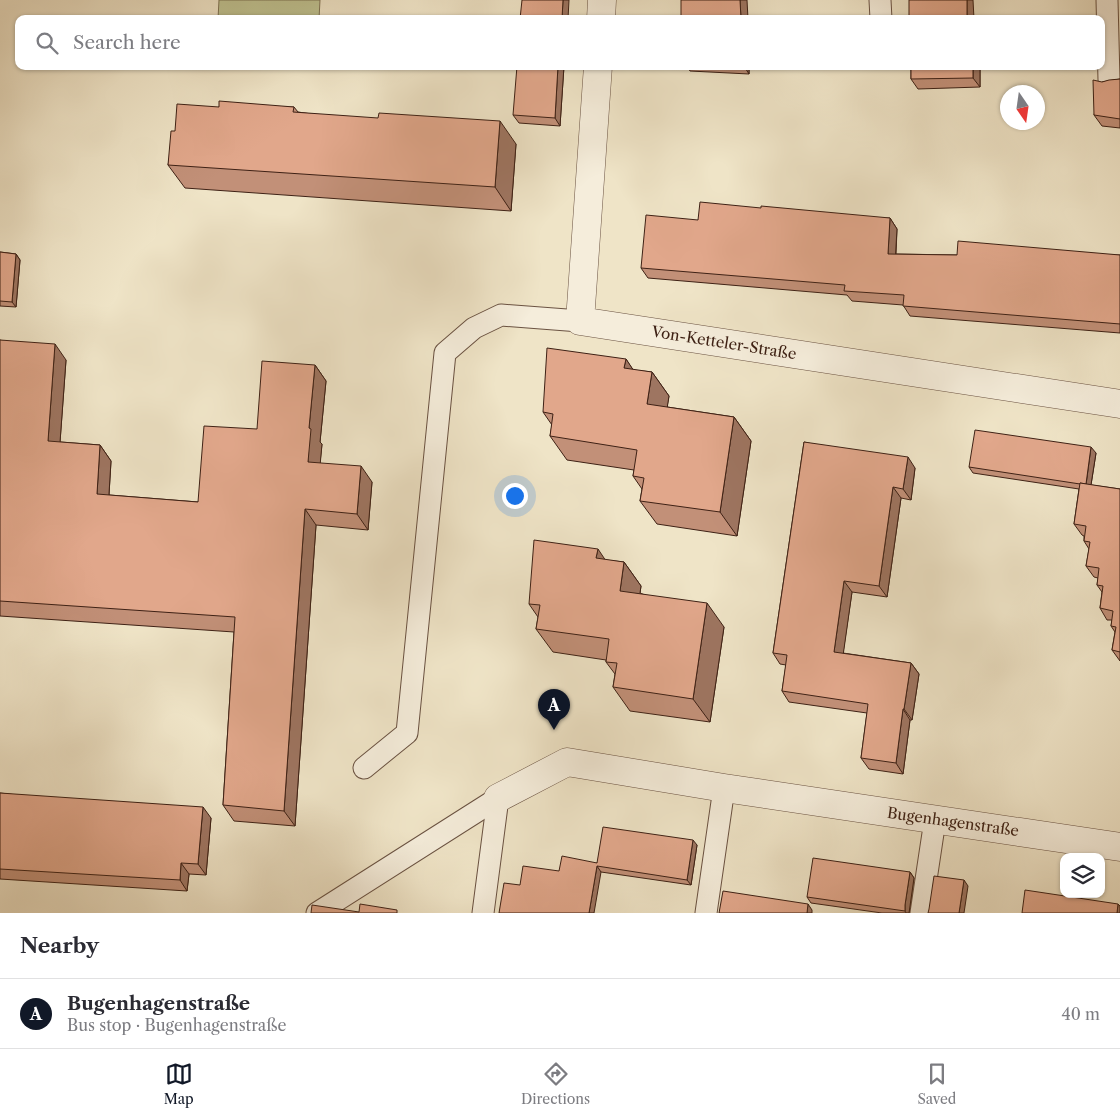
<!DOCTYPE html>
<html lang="en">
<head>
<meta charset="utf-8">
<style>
  body { margin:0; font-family:"Libre Caslon Text",serif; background:#f7f7f7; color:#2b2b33 }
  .controls { position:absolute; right:15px; bottom:15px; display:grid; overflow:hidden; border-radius:10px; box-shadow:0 1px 4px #0004 }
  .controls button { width:45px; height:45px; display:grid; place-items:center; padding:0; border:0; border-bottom:1px solid #e1e1e2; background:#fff; color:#2b2b33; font:25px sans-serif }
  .compass { position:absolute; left:1000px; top:85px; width:45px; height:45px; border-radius:50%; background:#fff; box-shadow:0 1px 4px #0004; rotate:167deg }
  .you { position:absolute; left:514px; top:495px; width:18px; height:18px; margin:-12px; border:4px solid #fff; border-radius:50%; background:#1a73e8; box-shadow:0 0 0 8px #1a73e833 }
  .badge { display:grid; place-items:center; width:32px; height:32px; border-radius:50%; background:#111827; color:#fff; font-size:16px; font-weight:700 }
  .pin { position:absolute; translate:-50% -41px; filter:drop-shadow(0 1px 2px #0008) }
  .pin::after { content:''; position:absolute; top:26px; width:18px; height:15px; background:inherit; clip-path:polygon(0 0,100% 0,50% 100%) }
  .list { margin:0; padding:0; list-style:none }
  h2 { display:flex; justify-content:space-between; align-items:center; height:65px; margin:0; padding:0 20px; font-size:21px }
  h2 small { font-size:16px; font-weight:400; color:#7c7c81 }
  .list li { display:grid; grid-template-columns:32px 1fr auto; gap:15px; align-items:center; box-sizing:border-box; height:70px; padding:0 20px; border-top:1px solid #e1e1e2 }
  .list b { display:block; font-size:19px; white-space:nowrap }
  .list p { margin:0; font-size:16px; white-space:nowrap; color:#7c7c81 }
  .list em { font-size:16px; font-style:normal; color:#7c7c81 }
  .icon { flex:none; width:28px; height:28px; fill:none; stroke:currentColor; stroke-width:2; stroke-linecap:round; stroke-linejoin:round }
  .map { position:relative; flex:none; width:1120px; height:913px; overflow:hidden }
  .search { position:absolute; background:#fff; box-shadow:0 1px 4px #0004; left:15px; right:15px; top:15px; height:55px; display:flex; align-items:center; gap:12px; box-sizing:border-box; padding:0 18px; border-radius:10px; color:#7c7c81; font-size:19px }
  .sheet { height:135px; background:#fff }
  nav { display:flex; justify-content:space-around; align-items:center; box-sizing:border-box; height:70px; border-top:1px solid #e1e1e2; background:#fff; font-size:14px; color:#7c7c81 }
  nav a { display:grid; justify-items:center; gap:2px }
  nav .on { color:#111827 }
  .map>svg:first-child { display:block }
  .green { fill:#bfc291; stroke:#7e7253 }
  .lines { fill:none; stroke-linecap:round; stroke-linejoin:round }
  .lane-casing { stroke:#6a5242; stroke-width:23 }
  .street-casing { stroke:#6a5242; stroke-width:29 }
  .lane { stroke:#f5eddb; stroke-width:21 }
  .street { stroke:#f5eddb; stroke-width:28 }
  .wall { fill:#c29078; stroke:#3e2115 }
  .shaded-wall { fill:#9e7561; stroke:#3e2115 }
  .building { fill:#e1a78b; stroke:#3e2115 }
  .labels { text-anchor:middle; stroke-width:4; stroke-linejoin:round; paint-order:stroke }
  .street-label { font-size:15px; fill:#3e2115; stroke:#f5eddb }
</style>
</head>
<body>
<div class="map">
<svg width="1120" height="913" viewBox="0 0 1120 913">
  <rect width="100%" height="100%" fill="#efe4c7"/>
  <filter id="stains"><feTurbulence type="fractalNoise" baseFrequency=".004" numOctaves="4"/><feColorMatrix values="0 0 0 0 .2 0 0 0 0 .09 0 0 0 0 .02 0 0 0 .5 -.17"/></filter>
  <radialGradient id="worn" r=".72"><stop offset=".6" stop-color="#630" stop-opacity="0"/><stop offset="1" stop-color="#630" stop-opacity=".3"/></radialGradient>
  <polygon class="green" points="219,0 320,0 319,19 218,19"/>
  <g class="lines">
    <g class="lane-casing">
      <g id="lane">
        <polyline points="880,0 881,19"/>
        <polyline points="1107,0 1109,80"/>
        <polyline points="364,768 407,733 445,353 474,328 501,315 580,321"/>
        <polyline points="317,913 498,798"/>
        <polyline points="483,913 498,798"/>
        <polyline points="706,913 724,788"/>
        <polyline points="921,913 935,820"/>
      </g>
    </g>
    <g class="street-casing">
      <g id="street">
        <polyline points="601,19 602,0"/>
        <polyline points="598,66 580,321 1120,404"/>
        <polyline points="498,798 567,762 724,788 1120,847"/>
      </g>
    </g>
    <use href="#lane" class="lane"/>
    <use href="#street" class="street"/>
  </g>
  <g class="wall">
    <polygon points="564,66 560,126 519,123 513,115"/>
    <polygon points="687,66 749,66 749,74 690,71"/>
    <polygon points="911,66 980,66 980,87 918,89 911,79"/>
    <polygon points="1120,79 1120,128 1102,126 1094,115 1102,82"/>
    <polygon points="219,107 294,107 298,112 516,144 511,211 185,188 168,165 175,131"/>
    <polygon points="890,218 897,229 896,254 957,255 1120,255 1120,333 910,316 903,305 852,301 847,295 648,278 641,268 698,220"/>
    <polygon points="0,252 16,254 20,260 16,307 0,306"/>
    <polygon points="0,340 66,360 60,442 100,445 111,461 109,495 198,502 257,429 315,365 326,381 320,442 322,444 320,463 372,482 368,530 316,525 295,826 234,821 223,805 234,632 0,616"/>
    <polygon points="626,359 633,370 652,372 669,396 667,407 734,417 751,441 737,536 657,524 640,501 642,489 633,476 634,470 567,460 550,436 552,425 543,412"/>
    <polygon points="804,442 915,468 911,500 901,498 887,597 852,592 843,653 911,663 919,674 912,720 910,720 903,774 869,769 861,758 867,713 789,702 782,691 786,665 780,664 773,653"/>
    <polygon points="1096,453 1091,485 1120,489 1120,661 1112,650 1115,632 1111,626 1112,620 1107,620 1100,608 1102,592 1097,585 1098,578 1094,577 1086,566 1089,549 1084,541 1084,536 1082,535 1074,524 1079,489 973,473 969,467"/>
    <polygon points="605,560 624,562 641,586 640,593 724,627 710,722 630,711 613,687 615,674 606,662 606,660 553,652 536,629 538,617 529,604"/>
    <polygon points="0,793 211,818 206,875 189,874 187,891 0,879"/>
    <polygon points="697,845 691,885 601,872 559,871 597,863"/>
    <polygon points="910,872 914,878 909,913 882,913 811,903 807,897"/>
  </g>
  <g class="shaded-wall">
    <polygon points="563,0 569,0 568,19 562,19"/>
    <polygon points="740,0 747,0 748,19 741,19"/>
    <polygon points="967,0 973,0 974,19 967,19"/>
    <polygon points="558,66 564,66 560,126 555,118"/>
    <polygon points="744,66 749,66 749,74"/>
    <polygon points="973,66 980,66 980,87 973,78"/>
    <polygon points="500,121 516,144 511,211 495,187"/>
    <polygon points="890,218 897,229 895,264 888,254"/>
    <polygon points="16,254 20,260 16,307 12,302"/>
    <polygon points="55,344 66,360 59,456 48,441"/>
    <polygon points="626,359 642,383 624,368"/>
    <polygon points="315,365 326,381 320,442 322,444 319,477 308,462 309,428"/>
    <polygon points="652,372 669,396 664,428 647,404"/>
    <polygon points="734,417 751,441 737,536 720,512"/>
    <polygon points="100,445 111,461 108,510 97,494"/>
    <polygon points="1091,447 1096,453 1090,491 1086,485"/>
    <polygon points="908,457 915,468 911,500 903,489"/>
    <polygon points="361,466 372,482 368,530 357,514"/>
    <polygon points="893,487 901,498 887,597 879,586"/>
    <polygon points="305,509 316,525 295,826 284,811"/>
    <polygon points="598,549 614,573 596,558"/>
    <polygon points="624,562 641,586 637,614 620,591"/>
    <polygon points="844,581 852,592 842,663 834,652"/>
    <polygon points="707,603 724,627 710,722 693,699"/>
    <polygon points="911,663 919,674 912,720 904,709"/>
    <polygon points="903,709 910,720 903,774 896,763"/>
    <polygon points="203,807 211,818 206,875 198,864"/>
    <polygon points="693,840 697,845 691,885 687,880"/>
    <polygon points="181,863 189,874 187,891 180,880"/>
    <polygon points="597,866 601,872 594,913 589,913"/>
    <polygon points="910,872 914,878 909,913 906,913 905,911 905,905"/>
    <polygon points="964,880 968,886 964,913 959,913"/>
    <polygon points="808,904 812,910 812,913 807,913"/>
    <polygon points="1118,904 1120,906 1120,913 1117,913"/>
  </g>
  <g class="building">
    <polygon points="522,0 563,0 562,19 520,19"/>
    <polygon points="681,0 740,0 741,19 681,19"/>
    <rect x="909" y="0" width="58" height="19"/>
    <polygon points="517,66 558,66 555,118 513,115"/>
    <polygon points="911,66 973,66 973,78 911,79"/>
    <polygon points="1120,79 1120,119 1094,115 1093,80 1102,82 1109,80"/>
    <polygon points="219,101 294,107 293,112 336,115 378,118 379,113 500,121 495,187 168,165 171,131 175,131 177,104 219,107"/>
    <polygon points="700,202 761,208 761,206 890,218 888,254 957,255 958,241 1120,255 1120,324 903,306 904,295 844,291 845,285 641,268 646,215 698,220"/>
    <polygon points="0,252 16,254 12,302 0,301"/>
    <polygon points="0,340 55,344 48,441 100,445 97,494 198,502 204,426 257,429 262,361 315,365 309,428 311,429 308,462 361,466 357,514 305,509 284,811 223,805 235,617 0,601"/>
    <polygon points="547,348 626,359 624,368 652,372 647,404 734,417 720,512 640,501 644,478 633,476 637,450 550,436 553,414 543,412"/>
    <polygon points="975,430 1091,447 1086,484 1080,483 1080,484 969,467"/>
    <polygon points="804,442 908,457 903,489 893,487 879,586 844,581 834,652 911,663 904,709 903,709 896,763 861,758 868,704 782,691 787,655 773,653"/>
    <polygon points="1080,483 1120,489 1120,652 1112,650 1116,627 1111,626 1113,611 1100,608 1103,586 1097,585 1099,568 1086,566 1090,542 1084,541 1086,526 1074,524"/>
    <polygon points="534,540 598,549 596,558 624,562 620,591 707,603 693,699 613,687 617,663 606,662 609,639 536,629 540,605 529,604"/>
    <polygon points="0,793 203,807 198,864 181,863 180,880 0,869"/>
    <polygon points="603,827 693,840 687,880 597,866 589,913 499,913 504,883 520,885 523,866 559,871 562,856 597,863"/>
    <polygon points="813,858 910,872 905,905 905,911 807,897"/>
    <polygon points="934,876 964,880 959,913 928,913 929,909"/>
    <polygon points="1025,890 1118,904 1117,913 1022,913"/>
    <polygon points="723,891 808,904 807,913 719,913"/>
    <polygon points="360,904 397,910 397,913 311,913 312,905 359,912"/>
  </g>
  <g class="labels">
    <g class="street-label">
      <text transform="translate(724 343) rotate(9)" y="5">Von-Ketteler-Straße</text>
      <text transform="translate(953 822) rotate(8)" y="5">Bugenhagenstraße</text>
    </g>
  </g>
  <rect width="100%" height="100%" filter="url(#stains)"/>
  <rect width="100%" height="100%" fill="url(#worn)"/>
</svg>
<div class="controls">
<button><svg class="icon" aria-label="layers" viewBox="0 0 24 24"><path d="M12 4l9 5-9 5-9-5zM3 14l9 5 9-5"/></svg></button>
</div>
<svg class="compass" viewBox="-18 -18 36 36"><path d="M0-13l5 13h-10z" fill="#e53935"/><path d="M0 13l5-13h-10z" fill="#7c7c81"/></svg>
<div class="you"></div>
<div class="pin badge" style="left:554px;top:730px">A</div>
<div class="search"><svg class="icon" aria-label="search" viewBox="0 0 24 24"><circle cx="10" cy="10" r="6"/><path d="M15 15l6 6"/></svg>Search here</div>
</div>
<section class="sheet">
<h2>Nearby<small></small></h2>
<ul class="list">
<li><span class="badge">A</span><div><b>Bugenhagenstraße</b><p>Bus stop · Bugenhagenstraße</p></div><em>40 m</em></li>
</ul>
</section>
<nav>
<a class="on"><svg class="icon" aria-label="map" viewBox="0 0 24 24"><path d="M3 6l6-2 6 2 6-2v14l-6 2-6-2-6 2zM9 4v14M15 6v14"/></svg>Map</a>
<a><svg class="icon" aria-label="directions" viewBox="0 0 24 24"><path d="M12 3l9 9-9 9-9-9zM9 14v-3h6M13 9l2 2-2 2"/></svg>Directions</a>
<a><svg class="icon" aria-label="saved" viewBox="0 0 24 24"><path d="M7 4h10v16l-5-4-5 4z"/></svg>Saved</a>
</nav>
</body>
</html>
